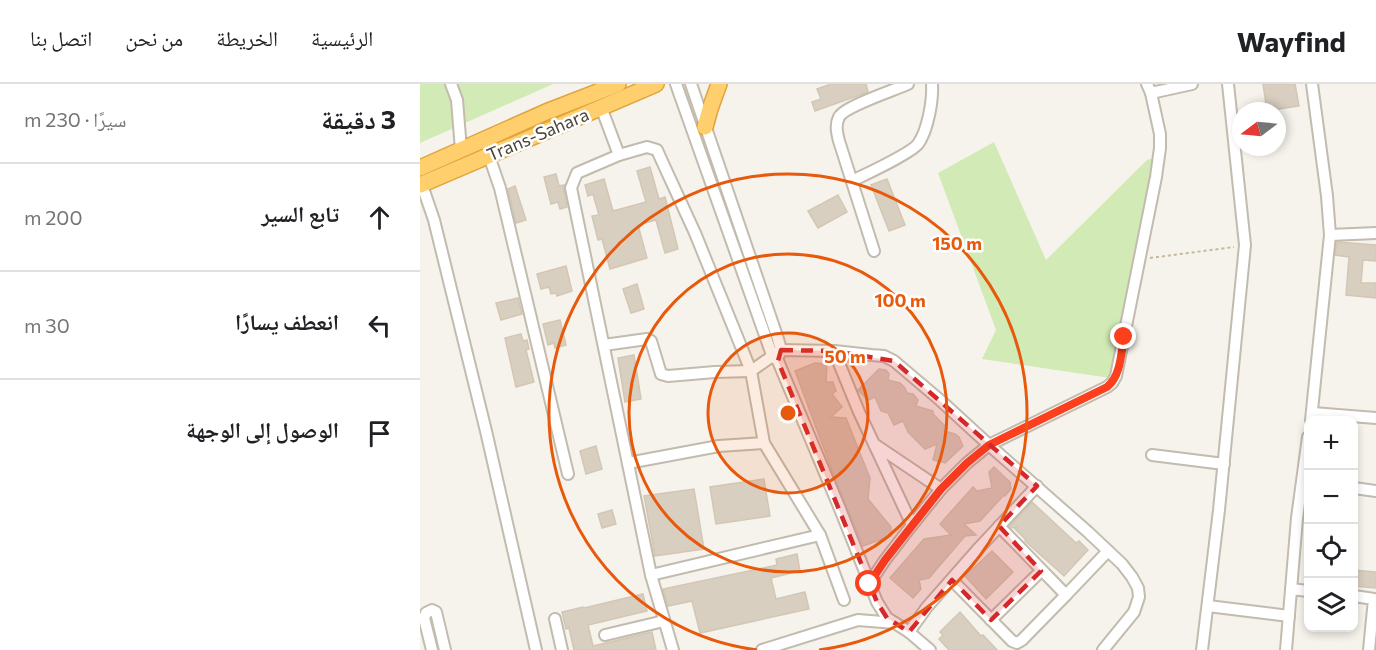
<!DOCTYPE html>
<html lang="ar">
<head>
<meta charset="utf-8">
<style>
  body { margin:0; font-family:Commissioner,"Noto Naskh Arabic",sans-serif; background:#f2f2f2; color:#202124; direction:rtl }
  .controls { position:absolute; right:18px; bottom:18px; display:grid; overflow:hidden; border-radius:12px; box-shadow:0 3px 9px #0003 }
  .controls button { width:54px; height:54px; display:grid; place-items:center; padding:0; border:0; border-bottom:2px solid #e0e0e0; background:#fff; color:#202124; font:30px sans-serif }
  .compass { position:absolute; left:812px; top:18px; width:54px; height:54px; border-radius:50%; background:#fff; box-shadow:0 3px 9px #0003; rotate:254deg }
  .stop { position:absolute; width:18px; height:18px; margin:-14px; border:4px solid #fc3f1d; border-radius:50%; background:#fff }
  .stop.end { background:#fc3f1d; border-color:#fff; box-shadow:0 2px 6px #0008 }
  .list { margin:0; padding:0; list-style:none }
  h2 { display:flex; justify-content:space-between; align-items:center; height:78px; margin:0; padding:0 24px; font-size:26px }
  h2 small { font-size:20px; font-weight:400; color:#757577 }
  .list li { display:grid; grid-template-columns:39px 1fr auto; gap:18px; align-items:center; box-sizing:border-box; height:108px; padding:0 24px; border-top:2px solid #e0e0e0 }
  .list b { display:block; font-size:22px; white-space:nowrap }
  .list em { font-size:20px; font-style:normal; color:#757577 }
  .icon { flex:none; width:33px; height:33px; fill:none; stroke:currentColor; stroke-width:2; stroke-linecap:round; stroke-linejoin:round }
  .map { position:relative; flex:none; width:956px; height:566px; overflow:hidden; direction:ltr }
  header { display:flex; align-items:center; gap:36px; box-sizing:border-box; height:84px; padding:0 30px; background:#fff; border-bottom:2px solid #e0e0e0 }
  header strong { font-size:28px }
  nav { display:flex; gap:33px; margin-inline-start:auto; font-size:21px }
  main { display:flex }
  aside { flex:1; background:#fff }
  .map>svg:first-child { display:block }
  .green { fill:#d2eab5 }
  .building { fill:#d8cfc1; stroke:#d3c7b4; stroke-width:1.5 }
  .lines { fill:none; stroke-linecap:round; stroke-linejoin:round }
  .minor-casing { stroke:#c2bbae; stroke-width:14 }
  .highway-casing { stroke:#e0a43c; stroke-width:18 }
  .path { stroke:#c4b79f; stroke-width:2; stroke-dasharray:3 3; stroke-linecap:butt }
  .minor { stroke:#fff; stroke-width:10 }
  .highway { stroke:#ffcf6e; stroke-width:15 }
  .route { stroke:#fc3f1d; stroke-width:8 }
  .marked { fill:#d62828; fill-opacity:0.2; stroke:#d62828; stroke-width:4.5; stroke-dasharray:12 8; stroke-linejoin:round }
  .ring { fill:none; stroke:#e8590c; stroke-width:3 }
  .labels { text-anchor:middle; stroke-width:5; stroke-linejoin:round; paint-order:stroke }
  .street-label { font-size:18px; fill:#4b4439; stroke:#fff }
  .centre { fill:#e8590c; stroke:#fff; stroke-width:3 }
  .ring-label { font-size:18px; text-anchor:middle; font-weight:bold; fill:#e8590c; stroke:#fff; stroke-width:5; stroke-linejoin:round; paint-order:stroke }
</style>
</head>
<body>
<header>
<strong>Wayfind</strong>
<nav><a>الرئيسية</a><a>الخريطة</a><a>من نحن</a><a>اتصل بنا</a></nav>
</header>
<main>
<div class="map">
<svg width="956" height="566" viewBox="0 0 956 566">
  <rect width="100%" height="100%" fill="#f6f3ec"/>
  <g class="green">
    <polygon points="0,0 133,0 0,59"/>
    <polygon points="574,58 626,176 727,76 736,73 690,294 562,275 576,246 518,89"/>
  </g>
  <g class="building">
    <polygon points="411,0 446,0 448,8 395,27 392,18 401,15 397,5"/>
    <polygon points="843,0 875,0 879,22 847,27"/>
    <polygon points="230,83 239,115 245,113 258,165 245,169 236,136 218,141 227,174 190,185 182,155 178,156 172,132 179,131 173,110 168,112 165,101 184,95 193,127 226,118 217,87"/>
    <polygon points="136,90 139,102 144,101 144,106 147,123 140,125 138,118 131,120 124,93"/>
    <polygon points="467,95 485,141 469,147 451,101"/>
    <polygon points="95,102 106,136 96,139 88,105"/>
    <polygon points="418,111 427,128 398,144 388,127"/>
    <polygon points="917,158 956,161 956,177 943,176 941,199 956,199 956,214 926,211 929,173 915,171"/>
    <polygon points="146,182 152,207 137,212 136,209 131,210 129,203 121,205 117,190"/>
    <polygon points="217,200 224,225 211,229 203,205"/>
    <polygon points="98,214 102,230 81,236 76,219"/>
    <polygon points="140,236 146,261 135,264 134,259 128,261 123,240"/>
    <polygon points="101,250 103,257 107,256 109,265 106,266 114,298 96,303 85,254"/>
    <polygon points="214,271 221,315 205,318 198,274"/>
    <polygon points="395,279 407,280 406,298 413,298 416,307 412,310 422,323 411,333 426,334 450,394 448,415 471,443 471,452 443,462 416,397 375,287"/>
    <polygon points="459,285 466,286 469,290 468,296 480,299 485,304 487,309 493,310 498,316 496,322 513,327 513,330 525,342 524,347 535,350 539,353 543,362 525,379 513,376 517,360 505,365 488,348 483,337 474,341 468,329 461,327 455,313 448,316 438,306"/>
    <polygon points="176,362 182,385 166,390 160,367"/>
    <polygon points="574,383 590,398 591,405 585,412 584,411 560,437 544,440 556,451 545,452 509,494 499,496 501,505 493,514 470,494 504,455 531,451 520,440 553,403 557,407 572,404 569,388"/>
    <polygon points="344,395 350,432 296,440 290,403"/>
    <polygon points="274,405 284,465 235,472 224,412"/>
    <polygon points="612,418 656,459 659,457 668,466 644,492 605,457 606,456 595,445 597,443 592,444 590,442"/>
    <polygon points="192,426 196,440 182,444 178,430"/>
    <polygon points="572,467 593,488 566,515 545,492"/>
    <polygon points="377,470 380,487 351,494 356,515 385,508 389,525 280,549 272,517 248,522 243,505 357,481 356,475"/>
    <polygon points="933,486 956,488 956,504 933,502"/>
    <polygon points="223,510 227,527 168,541 173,562 232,548 236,566 154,566 149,544 146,545 142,528 163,523 164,524"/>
    <polygon points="540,528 561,552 563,551 577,566 529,566 519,555 523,551 520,548"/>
  </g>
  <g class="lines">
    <g class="minor-casing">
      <g id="minor">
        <polyline points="31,0 37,16 41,66"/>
        <polyline points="256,0 352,271 358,277 420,425 457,518 467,534 489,548 510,566"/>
        <polyline points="271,0 358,255 361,266 359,271"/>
        <polyline points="727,0 731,9 772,0"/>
        <polyline points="181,23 199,71"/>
        <polyline points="69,72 80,104 148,390"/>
        <path d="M432 97C446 90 490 70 498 60 508 46 513 16 512 0"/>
        <polyline points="2,101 14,136 66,347 116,566"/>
        <polyline points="910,151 956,149"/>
        <path d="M454 167 419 57C417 49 415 41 419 33 425 22 475 6 488 0"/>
        <polyline points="184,261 227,255 231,257 241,290 248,292 295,288 331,287 361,266 414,267 451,271 464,272 474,277 520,316 569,361 668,448 702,480 712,493 718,504 719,513 714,528 683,566"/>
        <polyline points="414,267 439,328 492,441 465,476 449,500"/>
        <polyline points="893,329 956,334"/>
        <polyline points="891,336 910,151 907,112 892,0"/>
        <polyline points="454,360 521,405"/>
        <polyline points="732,371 804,380"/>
        <polyline points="208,379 299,362 344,359"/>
        <polyline points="934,404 956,407"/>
        <polyline points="492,441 521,405 547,379 569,361 687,303 692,299 696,292 736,93 740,64 740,50 731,9"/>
        <polyline points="231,491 400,451"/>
        <polyline points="532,496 592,557 597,559 602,556 646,511 579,442"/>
        <polyline points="871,505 888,507"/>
        <polyline points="646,511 688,467"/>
        <polyline points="934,512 954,515 949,566"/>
        <polyline points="788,522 869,532"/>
        <polyline points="135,535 142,566"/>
        <polyline points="571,536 621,487"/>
        <polyline points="489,548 507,523 557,466 617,402"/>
        <polyline points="185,551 244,537"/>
        <polyline points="12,566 4,534 6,529 12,526 16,528 25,566"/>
        <polyline points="253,566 231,491 151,104 157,89 199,71 227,63 237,66 241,75 275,149 331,287 344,359 400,451 424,516"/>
        <polyline points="342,566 438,536 475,539"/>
        <polyline points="782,566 799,426 825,161 808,0"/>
        <polyline points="866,566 877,434 888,353"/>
      </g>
    </g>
    <g class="highway-casing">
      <g id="highway">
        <polyline points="285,43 290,25 299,0"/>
        <polyline points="0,84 126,28 198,0"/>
        <polyline points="0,101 236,0"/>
      </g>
    </g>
    <polyline class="path" points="730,174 814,163"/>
    <use href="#minor" class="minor"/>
    <use href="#highway" class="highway"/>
  </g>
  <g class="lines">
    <path class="route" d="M449 500 465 476 521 405 547 379 569 361 687 303C701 292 701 269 704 253"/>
  </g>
  <path class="marked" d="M361 266 414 267 474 277 617 402 579 442 621 487 571 536 532 496 489 548 467 534 457 518 358 277Z"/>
  <circle cx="368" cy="329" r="80" fill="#e8590c" fill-opacity=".12"/>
  <g class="ring">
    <circle cx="368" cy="329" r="80"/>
    <circle cx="368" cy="329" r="159"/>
    <path d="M337 566A239 239 0 1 1 399 566"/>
  </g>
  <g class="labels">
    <g class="street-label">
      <text transform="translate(118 51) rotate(-23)" y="6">Trans-Sahara</text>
    </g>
  </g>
  <circle cx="368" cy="329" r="9" class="centre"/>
  <g class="ring-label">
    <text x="537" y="166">150 m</text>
    <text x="480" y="223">100 m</text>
    <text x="425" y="279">50 m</text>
  </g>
</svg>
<div class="controls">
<button>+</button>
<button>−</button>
<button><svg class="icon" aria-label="locate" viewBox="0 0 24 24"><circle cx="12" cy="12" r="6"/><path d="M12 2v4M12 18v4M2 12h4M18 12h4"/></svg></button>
<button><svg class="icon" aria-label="layers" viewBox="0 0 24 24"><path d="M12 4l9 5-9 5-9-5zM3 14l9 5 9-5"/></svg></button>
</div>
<svg class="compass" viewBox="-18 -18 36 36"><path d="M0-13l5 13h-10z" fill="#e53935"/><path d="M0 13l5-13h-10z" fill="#757577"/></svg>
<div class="stop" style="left:449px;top:500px"></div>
<div class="stop end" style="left:704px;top:253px"></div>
</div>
<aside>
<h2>3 دقيقة<small>سيرًا · 230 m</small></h2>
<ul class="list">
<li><svg class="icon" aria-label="ahead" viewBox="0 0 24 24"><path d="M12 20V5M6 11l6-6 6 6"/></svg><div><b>تابع السير</b></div><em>200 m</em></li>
<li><svg class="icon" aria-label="left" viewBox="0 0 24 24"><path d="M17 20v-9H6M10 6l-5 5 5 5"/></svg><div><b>انعطف يسارًا</b></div><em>30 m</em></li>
<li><svg class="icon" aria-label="arrive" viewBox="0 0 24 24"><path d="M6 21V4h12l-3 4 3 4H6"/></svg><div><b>الوصول إلى الوجهة</b></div></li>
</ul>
</aside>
</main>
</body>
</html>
